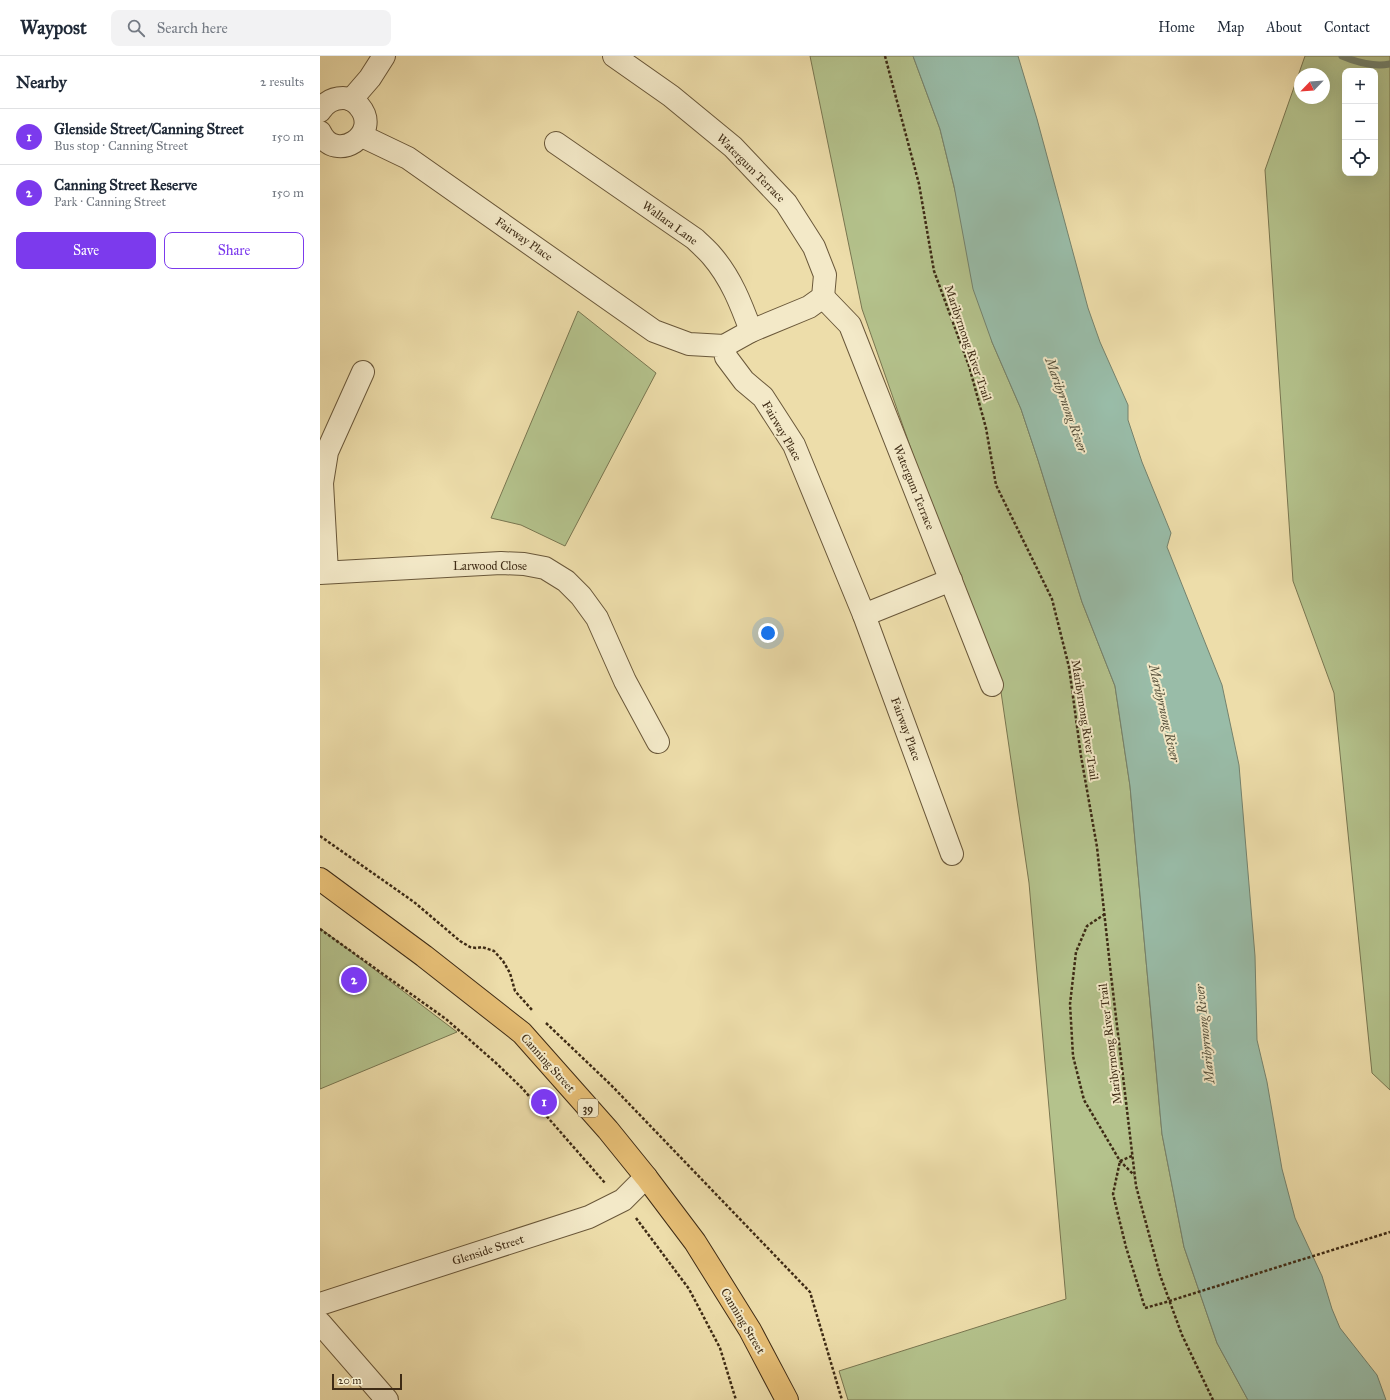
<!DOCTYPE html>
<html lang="en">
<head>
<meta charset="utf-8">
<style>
  body { margin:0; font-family:"IM FELL Great Primer",serif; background:#f2f2f3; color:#1f2937 }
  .controls { position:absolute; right:12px; top:12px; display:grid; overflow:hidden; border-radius:8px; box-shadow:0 4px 16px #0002 }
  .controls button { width:36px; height:36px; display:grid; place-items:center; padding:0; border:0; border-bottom:1px solid #e0e1e3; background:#fff; color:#1f2937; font:20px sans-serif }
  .compass { position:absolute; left:974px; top:12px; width:36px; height:36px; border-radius:50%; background:#fff; box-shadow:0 4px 16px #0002; rotate:245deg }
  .scale { position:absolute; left:12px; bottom:10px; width:70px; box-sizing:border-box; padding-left:4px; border:2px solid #3e2b15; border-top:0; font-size:11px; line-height:14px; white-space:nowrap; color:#3e2b15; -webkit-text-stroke:3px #f3e9c8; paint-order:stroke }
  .you { position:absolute; left:448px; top:577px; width:14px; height:14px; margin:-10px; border:3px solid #fff; border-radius:50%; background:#1a73e8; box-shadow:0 0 0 6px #1a73e833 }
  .badge { display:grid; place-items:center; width:26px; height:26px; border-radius:50%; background:#7c3aed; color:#fff; font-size:13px; font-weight:700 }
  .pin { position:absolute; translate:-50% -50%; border:2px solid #fff; box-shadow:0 1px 4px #0006 }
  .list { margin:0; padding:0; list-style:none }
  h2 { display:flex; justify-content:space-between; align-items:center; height:52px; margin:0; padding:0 16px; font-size:17px }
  h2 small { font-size:13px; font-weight:400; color:#747a83 }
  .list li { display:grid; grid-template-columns:26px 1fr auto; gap:12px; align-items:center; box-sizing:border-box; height:56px; padding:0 16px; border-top:1px solid #e0e1e3 }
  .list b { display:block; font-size:15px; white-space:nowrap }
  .list p { margin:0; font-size:13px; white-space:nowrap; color:#747a83 }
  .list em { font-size:13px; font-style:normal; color:#747a83 }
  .actions { display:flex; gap:8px; padding:12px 16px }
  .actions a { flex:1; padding:9px 0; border:1px solid #7c3aed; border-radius:8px; text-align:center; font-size:14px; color:#7c3aed }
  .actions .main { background:#7c3aed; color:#fff }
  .icon { flex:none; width:22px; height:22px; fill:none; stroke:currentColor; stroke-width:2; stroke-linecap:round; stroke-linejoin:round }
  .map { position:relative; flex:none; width:1070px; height:1344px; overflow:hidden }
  header { display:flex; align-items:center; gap:24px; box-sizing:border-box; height:56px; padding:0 20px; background:#fff; border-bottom:1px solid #e0e1e3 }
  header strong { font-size:19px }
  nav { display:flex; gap:22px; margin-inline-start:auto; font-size:14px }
  .search { width:280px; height:36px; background:#f2f2f3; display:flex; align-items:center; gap:10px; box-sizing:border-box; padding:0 14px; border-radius:8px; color:#747a83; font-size:15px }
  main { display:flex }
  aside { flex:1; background:#fff }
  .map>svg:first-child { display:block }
  .green { fill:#b4c28c; stroke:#797650; fill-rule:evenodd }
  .water { fill:#99bca8; stroke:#75826d }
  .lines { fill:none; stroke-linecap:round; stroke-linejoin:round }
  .stream { stroke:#75826d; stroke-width:7 }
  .minor-casing { stroke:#6a583a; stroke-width:24 }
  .major-casing { stroke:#3e2b15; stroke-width:24 }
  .path { stroke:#3e2b15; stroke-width:2.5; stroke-dasharray:3 2; stroke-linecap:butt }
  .minor { stroke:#f3e9c8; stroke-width:22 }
  .major { stroke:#e6be75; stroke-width:22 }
  .path-bridge { stroke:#3e2b15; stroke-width:2.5; stroke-dasharray:3 2; stroke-linecap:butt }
  .labels { text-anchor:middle; stroke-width:4; stroke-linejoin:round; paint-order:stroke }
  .shield { fill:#f3e9c8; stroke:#74644b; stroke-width:1 }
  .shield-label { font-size:11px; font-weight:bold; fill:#3e2b15 }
  .street-label { font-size:12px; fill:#3e2b15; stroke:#f3e9c8 }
  .water-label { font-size:13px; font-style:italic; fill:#554f3a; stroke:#f3e9c8 }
</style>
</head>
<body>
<header>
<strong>Waypost</strong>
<div class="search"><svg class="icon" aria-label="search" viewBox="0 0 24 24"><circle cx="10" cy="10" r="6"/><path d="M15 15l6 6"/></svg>Search here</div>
<nav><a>Home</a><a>Map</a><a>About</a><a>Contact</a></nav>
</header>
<main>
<aside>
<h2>Nearby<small>2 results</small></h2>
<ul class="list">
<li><span class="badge">1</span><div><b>Glenside Street/Canning Street</b><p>Bus stop · Canning Street</p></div><em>150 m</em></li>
<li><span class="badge">2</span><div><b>Canning Street Reserve</b><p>Park · Canning Street</p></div><em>150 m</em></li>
</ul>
<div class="actions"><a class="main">Save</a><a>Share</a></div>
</aside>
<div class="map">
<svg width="1070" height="1344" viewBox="0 0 1070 1344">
  <rect width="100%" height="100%" fill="#edddaa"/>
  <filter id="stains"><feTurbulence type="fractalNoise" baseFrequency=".005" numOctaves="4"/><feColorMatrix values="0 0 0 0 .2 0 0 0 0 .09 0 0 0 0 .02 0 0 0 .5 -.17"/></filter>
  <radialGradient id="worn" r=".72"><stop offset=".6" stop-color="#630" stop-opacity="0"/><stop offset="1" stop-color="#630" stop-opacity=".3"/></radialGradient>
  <g class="green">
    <polygon points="490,0 593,0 620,73 672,286 701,353 718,404 762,546 795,630 810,730 842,1078 864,1191 897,1287 928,1344 528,1344 519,1315 746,1243 709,827 680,629 632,510 542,253"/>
    <path d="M985 0H1070V1034L1052 1017 1014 637 973 525 945 114ZM1025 15H1055V117H1025ZM980 18H1004V42H980Z"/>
    <polygon points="258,255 336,317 245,490 201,469 171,462"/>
    <polygon points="0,872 137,976 0,1033"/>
  </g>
  <polygon class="water" points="593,0 698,0 717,63 768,252 780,286 808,349 808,364 822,406 851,477 847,491 902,629 919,709 935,900 937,984 947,1026 962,1113 975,1162 1002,1220 1012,1253 1020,1272 1057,1319 1066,1344 928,1344 897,1287 864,1191 842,1078 810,730 795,630 762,546 718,404 701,353 672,286 653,233 634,130 620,73"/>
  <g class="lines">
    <path class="stream" d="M1022 0C1036 6 1054 11 1070 8"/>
    <g class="minor-casing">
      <g id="minor">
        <polyline points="294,0 351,40 413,91 466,147 494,191 505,219 503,241 489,251 431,275 404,290"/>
        <polyline points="31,44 50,22 64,0"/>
        <path d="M0 55C5 47 13 42 23 42 29 42 35 45 39 50 63 78 15 109 0 76"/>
        <polyline points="42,80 88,102 334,275 369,288 404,290 406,301 424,325 443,341 474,389 544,559 632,798"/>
        <path d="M236 87 375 183C381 189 387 194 392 200 411 222 421 248 431 275"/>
        <polyline points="503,241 530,269 672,629"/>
        <polyline points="7,516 2,427 7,396 43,316"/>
        <polyline points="0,517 181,507 204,508 225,512 246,525 261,540 277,562 305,625 338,686"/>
        <polyline points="544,559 631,524"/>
        <polyline points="0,1248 269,1161 303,1144 326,1121"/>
        <polyline points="0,1267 67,1344"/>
      </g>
    </g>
    <g class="major-casing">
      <polyline id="major" points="0,823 104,900 202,977 288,1074 326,1121 375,1186 430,1274 467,1344"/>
    </g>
    <g class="path">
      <polyline points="565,0 599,128 614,215 649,310 666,372 676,429 732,543 749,611 761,700 777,791 791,919 816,1130 840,1219 862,1279 893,1344"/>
      <polyline points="0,780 94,846 140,885 150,891 156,892 162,891 174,895 183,905 190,917 195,935 212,954"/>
      <polyline points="785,858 767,870 756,896 750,948 753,1000 764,1044 800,1105 814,1119"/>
      <polyline points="0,873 126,963 176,1007 202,1032 285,1127"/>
      <polyline points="226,967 291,1029 490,1236 522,1344"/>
      <polyline points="812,1100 800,1105 793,1138 806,1191 825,1252"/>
      <polyline points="316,1162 369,1233 400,1292 416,1344"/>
    </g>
    <use href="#minor" class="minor"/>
    <use href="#major" class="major"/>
    <polyline class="path-bridge" points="825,1252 843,1247 1070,1176"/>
  </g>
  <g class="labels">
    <rect class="shield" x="258" y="1043" width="20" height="18" rx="3"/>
    <g class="shield-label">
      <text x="268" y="1056">39</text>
    </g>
    <g class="street-label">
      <text transform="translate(431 112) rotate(45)" y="4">Watergum Terrace</text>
      <text transform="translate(350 167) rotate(36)" y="4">Wallara Lane</text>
      <text transform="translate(204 183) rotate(35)" y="4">Fairway Place</text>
      <text transform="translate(648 287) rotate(71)" y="4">Maribyrnong River Trail</text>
      <text transform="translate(462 375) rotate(60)" y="4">Fairway Place</text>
      <text transform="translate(594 431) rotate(68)" y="4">Watergum Terrace</text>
      <text x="170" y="514">Larwood Close</text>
      <text transform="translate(765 664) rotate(81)" y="4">Maribyrnong River Trail</text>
      <text transform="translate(586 673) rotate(70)" y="4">Fairway Place</text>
      <text transform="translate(790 988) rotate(-97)" y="4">Maribyrnong River Trail</text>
      <text transform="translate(228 1007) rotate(48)" y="4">Canning Street</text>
      <text transform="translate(168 1194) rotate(-18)" y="4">Glenside Street</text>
      <text transform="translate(423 1265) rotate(59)" y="4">Canning Street</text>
    </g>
    <g class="water-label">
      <text transform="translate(747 349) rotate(70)" y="5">Maribyrnong River</text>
      <text transform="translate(845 657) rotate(77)" y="5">Maribyrnong River</text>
      <text transform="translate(884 978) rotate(-96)" y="5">Maribyrnong River</text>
    </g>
  </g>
  <rect width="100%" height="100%" filter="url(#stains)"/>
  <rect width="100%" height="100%" fill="url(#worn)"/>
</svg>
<div class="controls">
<button>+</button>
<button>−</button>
<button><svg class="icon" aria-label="locate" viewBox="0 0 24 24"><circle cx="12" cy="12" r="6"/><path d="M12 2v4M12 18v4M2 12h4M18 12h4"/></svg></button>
</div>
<svg class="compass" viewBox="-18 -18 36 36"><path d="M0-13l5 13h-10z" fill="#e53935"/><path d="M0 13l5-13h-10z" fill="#747a83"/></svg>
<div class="scale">20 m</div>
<div class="you"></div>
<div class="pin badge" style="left:224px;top:1046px">1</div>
<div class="pin badge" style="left:34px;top:924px">2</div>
</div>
</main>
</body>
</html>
